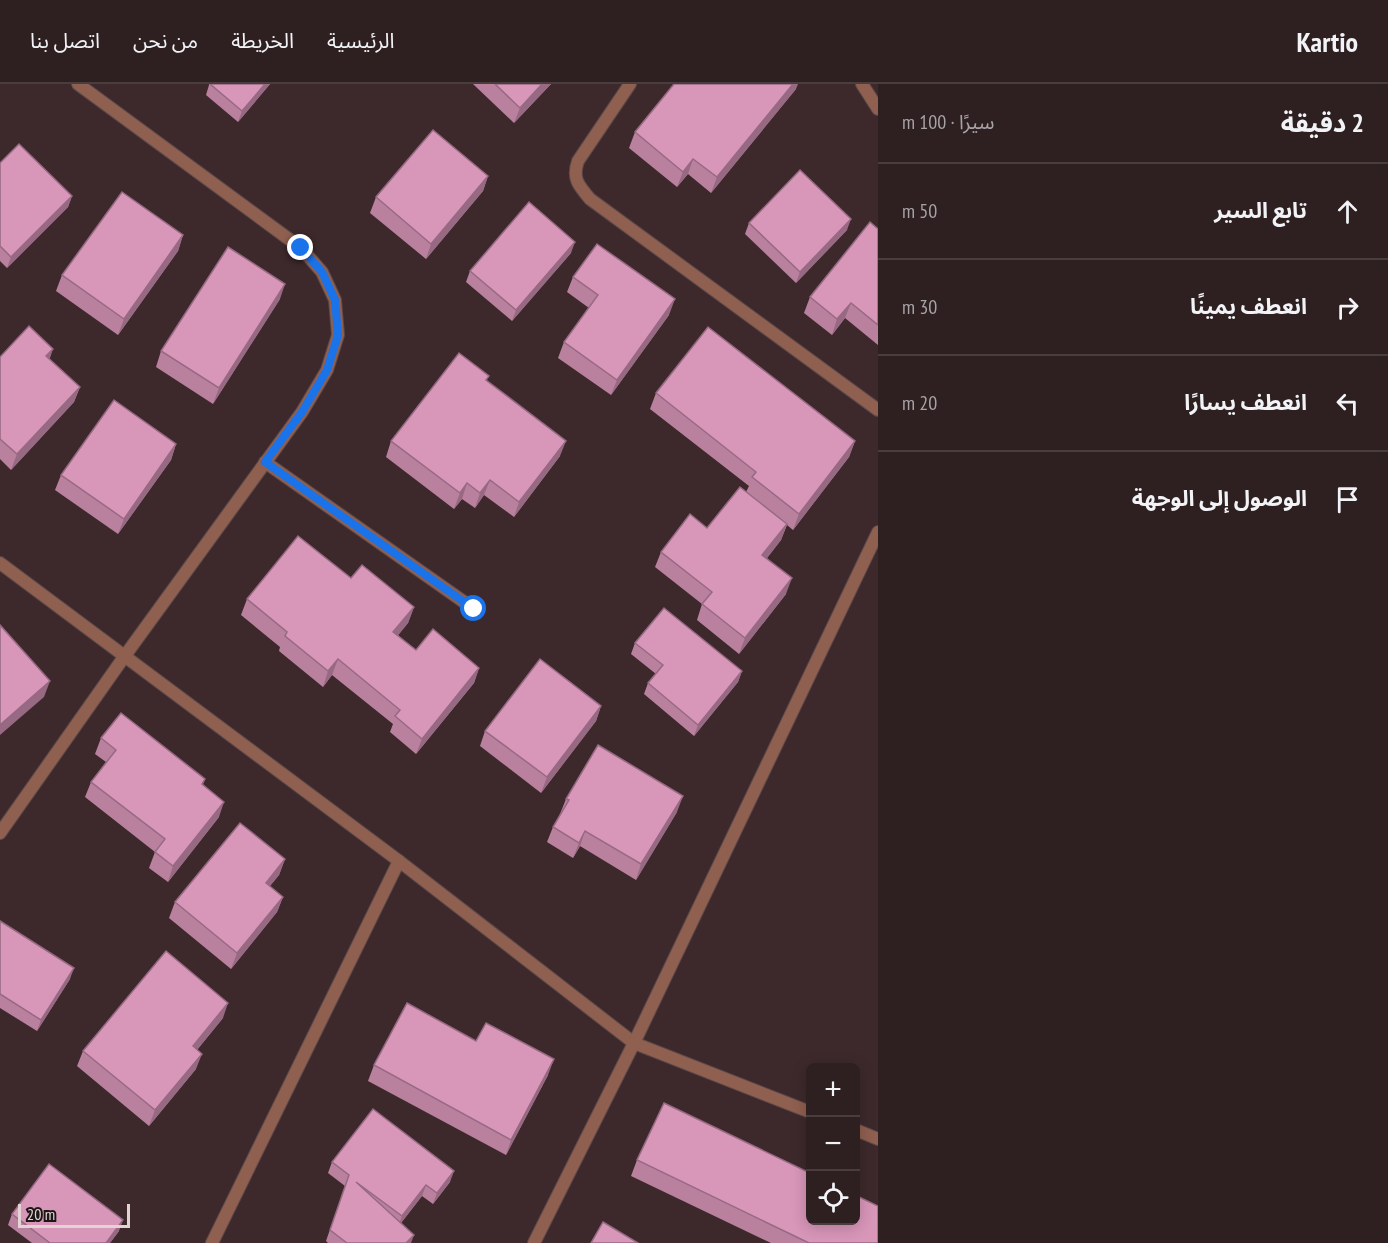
<!DOCTYPE html>
<html lang="ar">
<head>
<meta charset="utf-8">
<style>
  body { margin:0; font-family:"PT Sans Narrow","Noto Sans Arabic",sans-serif; background:#3a2c2d; color:#f1f3f6; direction:rtl }
  .controls { position:absolute; right:18px; bottom:18px; display:grid; overflow:hidden; border-radius:9px; box-shadow:0 3px 15px #0003 }
  .controls button { width:54px; height:54px; display:grid; place-items:center; padding:0; border:0; border-bottom:2px solid #493d3e; background:#2e1f20; color:#f1f3f6; font:30px sans-serif }
  .scale { position:absolute; left:18px; bottom:15px; width:112px; box-sizing:border-box; padding-left:6px; border:3px solid #e2d4d5; border-top:0; font-size:16px; line-height:21px; white-space:nowrap; color:#e2d4d5; -webkit-text-stroke:4px #1e1515; paint-order:stroke }
  .stop { position:absolute; width:18px; height:18px; margin:-14px; border:4px solid #1a73e8; border-radius:50%; background:#fff }
  .stop.end { background:#1a73e8; border-color:#fff; box-shadow:0 2px 6px #0008 }
  .list { margin:0; padding:0; list-style:none }
  h2 { display:flex; justify-content:space-between; align-items:center; height:78px; margin:0; padding:0 24px; font-size:26px }
  h2 small { font-size:20px; font-weight:400; color:#a7a2a5 }
  .list li { display:grid; grid-template-columns:39px 1fr auto; gap:18px; align-items:center; box-sizing:border-box; height:96px; padding:0 24px; border-top:2px solid #493d3e }
  .list b { display:block; font-size:22px; white-space:nowrap }
  .list em { font-size:20px; font-style:normal; color:#a7a2a5 }
  .icon { flex:none; width:33px; height:33px; fill:none; stroke:currentColor; stroke-width:2; stroke-linecap:round; stroke-linejoin:round }
  .map { position:relative; flex:none; width:878px; height:1159px; overflow:hidden; direction:ltr }
  header { display:flex; align-items:center; gap:36px; box-sizing:border-box; height:84px; padding:0 30px; background:#2e1f20; border-bottom:2px solid #493d3e }
  header strong { font-size:28px }
  nav { display:flex; gap:33px; margin-inline-start:auto; font-size:21px }
  main { display:flex }
  aside { flex:1; background:#2e1f20 }
  .map>svg:first-child { display:block }
  .lines { fill:none; stroke-linecap:round; stroke-linejoin:round }
  .street-casing { stroke:#5b484a; stroke-width:14 }
  .street { stroke:#8f5f4f; stroke-width:12 }
  .wall { fill:#ba819f }
  .shaded-wall { fill:#976982 }
  .building { fill:#d896b9; stroke:#976982; stroke-width:1.5 }
  .route { stroke:#1a73e8; stroke-width:8 }
</style>
</head>
<body>
<header>
<strong>Kartio</strong>
<nav><a>الرئيسية</a><a>الخريطة</a><a>من نحن</a><a>اتصل بنا</a></nav>
</header>
<main>
<aside>
<h2>2 دقيقة<small>سيرًا · 100 m</small></h2>
<ul class="list">
<li><svg class="icon" aria-label="ahead" viewBox="0 0 24 24"><path d="M12 20V5M6 11l6-6 6 6"/></svg><div><b>تابع السير</b></div><em>50 m</em></li>
<li><svg class="icon" aria-label="right" viewBox="0 0 24 24"><path d="M7 20v-9h11M14 6l5 5-5 5"/></svg><div><b>انعطف يمينًا</b></div><em>30 m</em></li>
<li><svg class="icon" aria-label="left" viewBox="0 0 24 24"><path d="M17 20v-9H6M10 6l-5 5 5 5"/></svg><div><b>انعطف يسارًا</b></div><em>20 m</em></li>
<li><svg class="icon" aria-label="arrive" viewBox="0 0 24 24"><path d="M6 21V4h12l-3 4 3 4H6"/></svg><div><b>الوصول إلى الوجهة</b></div></li>
</ul>
</aside>
<div class="map">
<svg width="878" height="1159" viewBox="0 0 878 1159">
  <rect width="100%" height="100%" fill="#3d292b"/>
  <g class="lines">
    <g class="street-casing">
      <g id="street">
        <path d="M630 0 578 77C572 94 578 101 590 115L878 326"/>
        <polyline points="862,0 878,25"/>
        <polyline points="265,378 474,525"/>
        <polyline points="0,479 399,777 634,959 810,1028"/>
        <polyline points="0,749 124,573 302,328 327,286 338,251 335,216 322,188 301,164 78,0"/>
        <polyline points="856,1046 878,1055"/>
        <polyline points="212,1159 399,777"/>
        <polyline points="534,1159 634,959 878,448"/>
      </g>
    </g>
    <use href="#street" class="street"/>
  </g>
  <g class="wall">
    <polygon points="209,0 270,0 238,38 206,11 209,1"/>
    <polygon points="473,0 551,0 514,39"/>
    <polygon points="796,5 711,109 688,90 677,103 629,64 635,48"/>
    <polygon points="0,79 72,112 68,123 7,184 0,177"/>
    <polygon points="488,92 483,107 426,175 370,129 376,113"/>
    <polygon points="749,139 847,146 796,199 745,150"/>
    <polygon points="878,145 878,261 845,234 832,251 804,229 810,213"/>
    <polygon points="183,151 178,167 118,251 56,207 62,191"/>
    <polygon points="571,169 512,237 466,198 470,187"/>
    <polygon points="573,193 669,231 611,311 558,274 564,258 589,224 567,208"/>
    <polygon points="280,215 213,320 156,283 161,267"/>
    <polygon points="0,273 50,275 80,303 74,318 11,386 0,375"/>
    <polygon points="487,297 560,372 514,433 484,411 475,424 462,415 454,425 386,373 391,357"/>
    <polygon points="656,309 855,357 849,373 793,446 787,441 781,456 767,474 786,510 739,570 697,536 702,520 655,483 661,468 707,444 746,408 749,402 650,325"/>
    <polygon points="176,360 171,376 118,450 55,406 61,391"/>
    <polygon points="351,494 414,523 408,539 398,551 416,566 479,584 474,599 416,670 390,648 393,640 332,591 323,603 279,567 280,563 241,531 247,515"/>
    <polygon points="635,559 742,587 738,598 694,652 644,610 648,599 656,590 631,570"/>
    <polygon points="601,622 596,637 541,709 480,662 485,647"/>
    <polygon points="101,654 205,695 203,700 219,733 168,798 149,784 155,768 85,713 91,698 106,678 95,670"/>
    <polygon points="566,715 677,728 636,796 580,762 573,774 547,758 553,743 560,730"/>
    <polygon points="285,775 279,791 270,802 283,813 277,828 231,885 169,834 175,818"/>
    <polygon points="0,837 70,895 37,947 0,924"/>
    <polygon points="223,934 197,966 196,985 149,1042 77,982 83,967"/>
    <polygon points="374,981 548,991 506,1071 368,997"/>
    <polygon points="637,1076 878,1159 771,1159 631,1092"/>
    <polygon points="332,1078 450,1098 433,1120 422,1112 401,1139 411,1159 328,1159 326,1157 345,1102 328,1089"/>
    <polygon points="12,1130 119,1147 110,1159 32,1159 8,1141"/>
  </g>
  <g class="shaded-wall">
    <polygon points="265,0 270,0 238,38 242,27"/>
    <polygon points="542,0 551,0 514,39 520,24"/>
    <polygon points="793,0 798,0 796,5 711,109 717,93"/>
    <polygon points="693,75 688,90 677,103 683,88"/>
    <polygon points="488,92 483,107 426,175 431,160"/>
    <polygon points="72,112 68,123 7,184 11,173"/>
    <polygon points="851,135 847,146 796,199 800,188"/>
    <polygon points="183,151 178,167 118,251 124,235"/>
    <polygon points="575,158 571,169 512,237 516,226"/>
    <polygon points="285,200 280,215 213,320 219,304"/>
    <polygon points="675,215 669,231 611,311 617,296"/>
    <polygon points="851,219 845,234 832,251 837,235"/>
    <polygon points="53,265 48,280 46,272"/>
    <polygon points="80,303 74,318 11,386 17,370"/>
    <polygon points="566,357 560,372 514,433 519,418"/>
    <polygon points="855,357 849,373 793,446 799,430"/>
    <polygon points="176,360 171,376 118,450 124,435"/>
    <polygon points="490,396 484,411 475,424 480,409"/>
    <polygon points="467,399 462,415 454,425 460,409"/>
    <polygon points="787,440 781,456 757,487 762,471"/>
    <polygon points="792,494 786,510 739,570 745,554"/>
    <polygon points="414,523 408,539 388,564 393,548"/>
    <polygon points="338,575 332,591 323,603 328,587"/>
    <polygon points="479,584 474,599 416,670 422,655"/>
    <polygon points="742,587 738,598 694,652 698,641"/>
    <polygon points="50,597 44,613 0,651 0,641"/>
    <polygon points="601,622 596,637 541,709 547,693"/>
    <polygon points="683,712 677,728 636,796 641,780"/>
    <polygon points="224,718 219,733 168,798 173,782"/>
    <polygon points="585,747 580,762 573,774 579,759"/>
    <polygon points="285,775 279,791 260,814 266,799"/>
    <polygon points="283,813 277,828 231,885 237,869"/>
    <polygon points="74,884 70,895 37,947 41,936"/>
    <polygon points="228,919 223,934 187,978 193,962"/>
    <polygon points="202,970 196,985 149,1042 155,1026"/>
    <polygon points="554,975 548,991 506,1071 511,1056"/>
    <polygon points="454,1087 450,1098 433,1120 437,1109"/>
    <polygon points="426,1101 422,1112 398,1143 402,1132"/>
    <polygon points="123,1136 119,1147 110,1159 106,1159"/>
    <polygon points="414,1151 411,1159 406,1159"/>
  </g>
  <g class="building">
    <polygon points="210,0 265,0 242,27"/>
    <polygon points="495,0 542,0 520,24"/>
    <polygon points="674,0 793,0 717,93 693,75 683,88 635,48"/>
    <polygon points="433,46 488,92 431,160 376,113"/>
    <polygon points="19,60 72,112 11,173 0,162 0,79"/>
    <polygon points="800,86 851,135 800,188 749,139"/>
    <polygon points="122,108 183,151 124,235 62,191"/>
    <polygon points="529,118 575,158 516,226 470,187"/>
    <polygon points="870,138 878,145 878,241 851,219 837,235 810,213"/>
    <polygon points="597,160 675,215 617,296 564,258 598,211 573,193"/>
    <polygon points="228,163 285,200 219,304 161,267"/>
    <polygon points="29,242 53,265 46,272 80,303 17,370 0,355 0,273"/>
    <polygon points="708,243 855,357 799,430 752,393 756,388 656,309"/>
    <polygon points="459,269 489,292 486,296 566,357 519,418 490,396 480,409 467,399 460,409 391,357"/>
    <polygon points="114,316 176,360 124,435 61,391"/>
    <polygon points="740,403 787,440 762,471 792,494 745,554 702,520 712,508 661,468 690,430 707,444"/>
    <polygon points="298,452 351,494 362,481 414,523 393,548 416,566 433,545 479,584 422,655 395,632 400,626 338,575 328,587 285,552 287,548 247,515"/>
    <polygon points="664,524 742,587 698,641 648,599 663,581 635,559"/>
    <polygon points="0,541 50,597 0,641"/>
    <polygon points="540,575 601,622 547,693 485,647"/>
    <polygon points="121,629 205,695 202,700 224,718 173,782 155,768 165,755 91,698 116,666 101,654"/>
    <polygon points="598,661 683,712 641,780 585,747 579,759 553,743 569,716 566,715"/>
    <polygon points="240,739 285,775 266,799 283,813 237,869 175,818"/>
    <polygon points="0,837 74,884 41,936 0,910"/>
    <polygon points="166,867 228,919 193,962 202,970 155,1026 83,967"/>
    <polygon points="407,919 476,957 486,939 554,975 511,1056 374,981"/>
    <polygon points="664,1019 810,1089 810,1137 855,1137 855,1111 878,1122 878,1159 809,1159 637,1076"/>
    <polygon points="373,1025 454,1087 437,1109 426,1101 402,1132 356,1098 414,1151 406,1159 347,1159 330,1146 349,1091 332,1078"/>
    <polygon points="49,1080 123,1136 106,1159 50,1159 12,1130"/>
    <polygon points="603,1138 638,1159 591,1159"/>
  </g>
  <g class="lines">
    <polyline class="route" points="301,164 322,188 335,216 338,251 327,286 302,328 265,378 474,525"/>
  </g>
</svg>
<div class="controls">
<button>+</button>
<button>−</button>
<button><svg class="icon" aria-label="locate" viewBox="0 0 24 24"><circle cx="12" cy="12" r="6"/><path d="M12 2v4M12 18v4M2 12h4M18 12h4"/></svg></button>
</div>
<div class="scale">20 m</div>
<div class="stop" style="left:474px;top:525px"></div>
<div class="stop end" style="left:301px;top:164px"></div>
</div>
</main>
</body>
</html>
